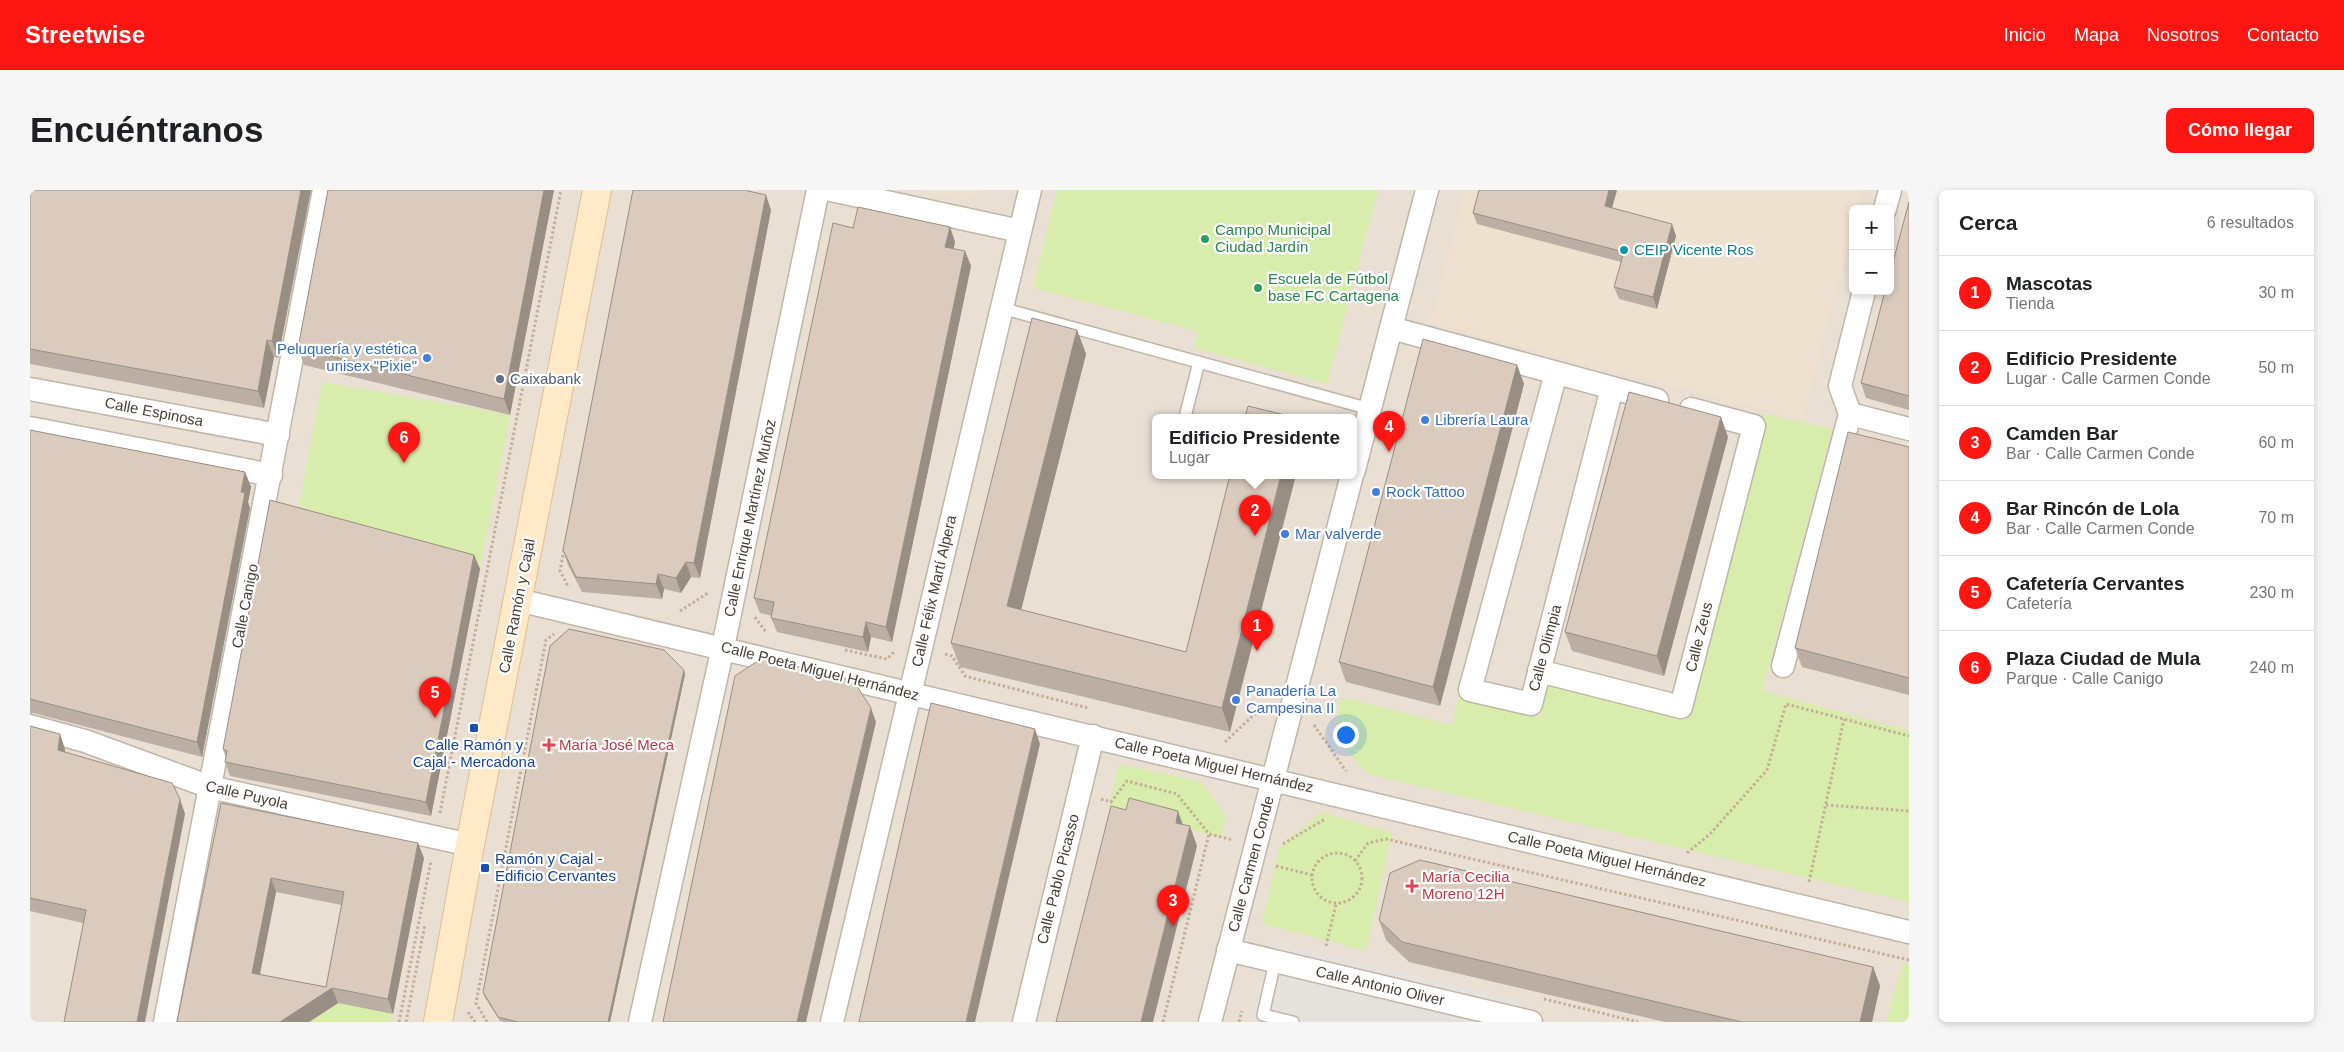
<!DOCTYPE html>
<html lang="es">
<head>
<meta charset="utf-8">
<style>
  body { margin:0; font-family:Helvetica,sans-serif; background:#f6f6f6; color:#202124 }
  .controls { position:absolute; right:15px; top:15px; display:grid; overflow:hidden; border-radius:8px; box-shadow:0 2px 8px #0003 }
  .controls button { width:45px; height:45px; display:grid; place-items:center; padding:0; border:0; border-bottom:1px solid #e0e0e0; background:#fff; color:#202124; font:25px sans-serif }
  .you { position:absolute; left:1315px; top:544px; width:18px; height:18px; margin:-12px; border:4px solid #fff; border-radius:50%; background:#1a73e8; box-shadow:0 0 0 8px #1a73e833 }
  .badge { display:grid; place-items:center; width:32px; height:32px; border-radius:50%; background:#ff1613; color:#fff; font-size:16px; font-weight:700 }
  .pin { position:absolute; translate:-50% -41px; filter:drop-shadow(0 1px 2px #0008) }
  .pin::after { content:''; position:absolute; top:26px; width:18px; height:15px; background:inherit; clip-path:polygon(0 0,100% 0,50% 100%) }
  .popup { position:absolute; left:1122px; top:224px; width:205px; height:65px; box-sizing:border-box; display:grid; place-content:center; border-radius:8px; background:#fff; filter:drop-shadow(0 1px 4px #0005); font-size:16px; white-space:nowrap; color:#757577 }
  .popup b { font-size:19px; color:#202124 }
  .popup::after { content:''; position:absolute; left:50%; top:100%; margin-left:-10px; border:10px solid transparent; border-top-color:#fff }
  .list { margin:0; padding:0; list-style:none }
  h2 { display:flex; justify-content:space-between; align-items:center; height:65px; margin:0; padding:0 20px; font-size:21px }
  h2 small { font-size:16px; font-weight:400; color:#757577 }
  .list li { display:grid; grid-template-columns:32px 1fr auto; gap:15px; align-items:center; box-sizing:border-box; height:75px; padding:0 20px; border-top:1px solid #e0e0e0 }
  .list b { display:block; font-size:19px; white-space:nowrap }
  .list p { margin:0; font-size:16px; white-space:nowrap; color:#757577 }
  .list em { font-size:16px; font-style:normal; color:#757577 }
  .map { position:relative; flex:none; width:1879px; height:832px; overflow:hidden; border-radius:8px }
  header { display:flex; align-items:center; gap:30px; box-sizing:border-box; height:70px; padding:0 25px; background:#ff1613; color:#fff }
  header strong { font-size:24px }
  nav { display:flex; gap:28px; margin-inline-start:auto; font-size:18px }
  .intro { display:flex; align-items:center; justify-content:space-between; box-sizing:border-box; height:120px; padding:0 30px }
  h1 { margin:0; font-size:35px }
  .button { padding:12px 22px; border-radius:8px; background:#ff1613; color:#fff; font-size:18px; font-weight:700 }
  main { display:flex; gap:30px; padding:0 30px }
  aside { flex:1; background:#fff; border-radius:8px; box-shadow:0 2px 8px #0003 }
  .map>svg:first-child { display:block }
  .residential { fill:#e9dfd3; fill-rule:evenodd }
  .education { fill:#efe1cf }
  .green { fill:#d8edab }
  .parking { fill:#e5e2de }
  .lines { fill:none; stroke-linecap:round; stroke-linejoin:round }
  .lane-casing { stroke:#c1b5a8; stroke-width:14 }
  .street-casing { stroke:#c1b5a8; stroke-width:25 }
  .secondary-casing { stroke:#dcbf93; stroke-width:30 }
  .path { stroke:#c4ae97; stroke-width:3; stroke-dasharray:2.5 2.5; stroke-linecap:butt }
  .lane { stroke:#fff; stroke-width:11 }
  .street { stroke:#fff; stroke-width:22 }
  .secondary { stroke:#ffe9c6; stroke-width:28 }
  .wall { fill:#bbafa3; fill-rule:evenodd }
  .shaded-wall { fill:#998e84 }
  .building { fill:#dacbbd; stroke:#998e84; fill-rule:evenodd }
  .leisure-dot { fill:#2e9e5b; stroke:#fff; stroke-width:2 }
  .culture-dot { fill:#0f9aa8; stroke:#fff; stroke-width:2 }
  .shop-dot { fill:#3f7fe0; stroke:#fff; stroke-width:2 }
  .service-dot { fill:#5c6f8a; stroke:#fff; stroke-width:2 }
  .transit-dot { fill:#1a4fb4; stroke:#fff; stroke-width:2 }
  .health-dot { fill:#e0444e; stroke:#fff; stroke-width:2 }
  .labels { text-anchor:middle; stroke-width:4.5; stroke-linejoin:round; paint-order:stroke }
  .leisure-label { font-size:15px; fill:#27864d; stroke:#fff; text-anchor:start }
  .culture-label { font-size:15px; fill:#0d838f; stroke:#fff; text-anchor:start }
  .shop-label { font-size:15px; fill:#366cbe; stroke:#fff; text-anchor:start }
  .service-label { font-size:15px; fill:#4e5e75; stroke:#fff; text-anchor:start }
  .street-label { font-size:15px; fill:#483e34; stroke:#fff }
  .transit-label { font-size:15px; fill:#164399; stroke:#fff }
  .health-label { font-size:15px; fill:#be3a42; stroke:#fff; text-anchor:start }
</style>
</head>
<body>
<header>
<strong>Streetwise</strong>
<nav><a>Inicio</a><a>Mapa</a><a>Nosotros</a><a>Contacto</a></nav>
</header>
<div class="intro"><h1>Encuéntranos</h1><a class="button">Cómo llegar</a></div>
<main>
<div class="map">
<svg width="1879" height="832" viewBox="0 0 1879 832">
  <rect width="100%" height="100%" fill="#f5eee6"/>
  <path class="residential" d="M0 0H1879V832H0ZM1823 19H1860V101H1823ZM1126 227H1324V285H1126Z"/>
  <g class="education">
    <polygon points="890,0 953,0 935,11"/>
    <polygon points="1435,0 1832,0 1827,19 1823,19 1823,35 1772,230 1400,133"/>
  </g>
  <g class="green">
    <polygon points="1027,0 1348,0 1297,194 1164,158 1168,141 1003,98"/>
    <polygon points="292,192 480,225 450,379 268,321"/>
    <polygon points="1733,224 1802,239 1732,501 1879,541 1879,712 1338,584 1304,546 1311,507 1422,535 1428,507 1510,527 1520,488 1655,522"/>
    <polygon points="1089,574 1171,592 1196,627 1190,648 1078,618"/>
    <polygon points="1291,622 1362,643 1336,761 1232,734 1249,658"/>
    <polygon points="1873,772 1879,775 1879,832 1856,832"/>
    <polygon points="308,813 363,824 361,832 279,832"/>
  </g>
  <polygon class="parking" points="1238,752 1493,811 1488,832 1233,832 1221,829"/>
  <g class="lines">
    <g class="lane-casing">
      <g id="lane">
        <polyline points="971,118 1340,219"/>
        <polyline points="1155,227 1169,172"/>
        <polyline points="1245,772 1233,825 1263,832"/>
      </g>
    </g>
    <g class="street-casing">
      <g id="street">
        <polyline points="801,0 990,41"/>
        <polyline points="1855,19 1860,0"/>
        <polyline points="1361,138 1627,210"/>
        <polyline points="1526,183 1440,500 1501,514 1582,198"/>
        <polyline points="0,199 248,245"/>
        <polyline points="1820,224 1879,239"/>
        <polyline points="0,238 241,285"/>
        <polyline points="1324,280 1397,0"/>
        <polyline points="488,410 1879,742"/>
        <polyline points="1753,476 1820,224 1810,196 1834,101"/>
        <polyline points="1509,481 1651,517 1724,236 1661,219"/>
        <polyline points="0,536 55,551 180,597 440,655"/>
        <polyline points="1198,760 1501,832"/>
        <polyline points="135,832 294,0"/>
        <polyline points="610,832 693,457 788,0"/>
        <polyline points="802,832 1000,0"/>
        <polyline points="994,832 1063,546"/>
        <polyline points="1180,832 1322,285"/>
      </g>
    </g>
    <g class="secondary-casing">
      <polyline id="secondary" points="408,832 440,655 567,0"/>
    </g>
    <g class="path">
      <polyline points="534,360 530,381 538,396"/>
      <polyline points="650,421 678,403"/>
      <polyline points="725,427 736,442"/>
      <polyline points="815,460 857,469 865,461"/>
      <polyline points="915,464 922,466 935,486 1058,518"/>
      <polyline points="1284,535 1316,581"/>
      <polyline points="1195,552 1231,518 1237,519"/>
      <polyline points="1071,609 1081,612 1097,591 1147,604 1179,644 1203,650"/>
      <polyline points="1796,615 1879,621"/>
      <polyline points="410,623 531,0"/>
      <polyline points="1253,654 1295,629"/>
      <polyline points="1657,663 1680,644 1737,580 1756,514 1879,546"/>
      <circle cx="1307" cy="688" r="25"/>
      <polyline points="1325,671 1338,653 1356,649 1879,770"/>
      <polyline points="1246,676 1282,685"/>
      <polyline points="1779,692 1814,529"/>
      <polyline points="1296,756 1306,714"/>
      <polyline points="1514,809 1608,832"/>
      <polyline points="438,822 445,832"/>
      <polyline points="369,832 401,671"/>
      <polyline points="376,832 395,734"/>
      <polyline points="457,832 446,813 516,450 524,444"/>
      <polyline points="1133,832 1179,644"/>
      <polyline points="1209,832 1212,821"/>
    </g>
    <use href="#lane" class="lane"/>
    <use href="#street" class="street"/>
    <use href="#secondary" class="secondary"/>
  </g>
  <g class="wall">
    <polygon points="0,0 281,0 248,168 244,167 234,218 0,174"/>
    <polygon points="298,0 524,0 480,225 274,175 268,158"/>
    <polygon points="1449,0 1587,0 1582,18 1646,46 1627,119 1589,109 1584,97 1591,72 1447,34 1443,23"/>
    <polygon points="722,2 741,20 670,388 661,387 651,403 634,399 632,409 552,402 538,375 533,360"/>
    <polygon points="1879,12 1879,220 1836,208 1831,193"/>
    <polygon points="920,37 925,52 923,59 935,61 941,76 862,452 841,447 838,462 747,442 741,428 742,426 730,423 724,408 823,38"/>
    <polygon points="1047,140 1056,164 991,420 1156,462 1200,285 1200,542 930,477 921,453"/>
    <polygon points="1487,175 1494,194 1410,516 1316,492 1309,472"/>
    <polygon points="0,240 215,282 221,297 218,312 220,318 172,567 3,523 0,524"/>
    <polygon points="1698,247 1634,486 1542,461 1535,442"/>
    <polygon points="1879,257 1879,505 1772,477 1765,458"/>
    <polygon points="444,365 450,379 401,626 200,586 195,572 196,568 193,559"/>
    <polygon points="655,484 580,832 474,832 470,831 454,806 453,802"/>
    <polygon points="0,536 35,559 35,562 155,624 53,733 0,721"/>
    <path d="M191 613 394 668 363 824 308 813 279 832H147ZM246 702 312 715 296 797 230 785Z"/>
    <polygon points="1349,730 1843,777 1850,796 1842,832 1635,832 1379,772 1356,750"/>
  </g>
  <g class="shaded-wall">
    <polygon points="271,0 281,0 248,168 242,151"/>
    <polygon points="514,0 524,0 480,225 474,209"/>
    <polygon points="1579,0 1587,0 1579,28 1575,16"/>
    <polygon points="736,5 741,20 670,388 664,373"/>
    <polygon points="1642,34 1646,46 1627,119 1623,107"/>
    <polygon points="920,37 925,52 921,72 915,57"/>
    <polygon points="935,61 941,76 862,452 856,437"/>
    <polygon points="1047,140 1056,164 986,440 977,416"/>
    <polygon points="237,150 244,167 234,218 228,201"/>
    <polygon points="1487,175 1494,194 1410,516 1403,497"/>
    <polygon points="1691,227 1698,247 1634,486 1627,466"/>
    <polygon points="215,282 221,297 218,312 220,318 172,567 167,552"/>
    <polygon points="1251,285 1266,285 1200,542 1192,518"/>
    <polygon points="444,365 450,379 401,626 396,612"/>
    <polygon points="656,372 661,387 651,403 646,388"/>
    <polygon points="628,384 634,399 632,409 626,394"/>
    <polygon points="836,432 841,447 838,462 833,447"/>
    <polygon points="654,480 655,484 580,832 578,832"/>
    <polygon points="841,518 846,532 776,832 767,832"/>
    <polygon points="1005,539 1010,554 945,832 936,832"/>
    <polygon points="30,544 35,559 34,575 28,560"/>
    <polygon points="150,609 155,624 115,832 107,832"/>
    <polygon points="1148,621 1155,641 1146,633"/>
    <polygon points="1160,636 1167,656 1123,832 1111,832"/>
    <polygon points="388,653 394,668 363,824 358,809"/>
    <polygon points="241,688 246,702 227,798 222,783"/>
    <polygon points="1843,777 1850,796 1842,832 1830,832"/>
    <polygon points="302,798 308,813 279,832 250,832"/>
  </g>
  <g class="building">
    <polygon points="0,0 271,0 242,151 237,150 228,201 0,159"/>
    <polygon points="298,0 514,0 474,209 268,158"/>
    <polygon points="603,0 718,0 718,1 736,5 664,373 656,372 646,388 628,384 626,394 546,387 533,360"/>
    <polygon points="1449,0 1579,0 1575,16 1642,34 1623,107 1584,97 1594,62 1443,23"/>
    <polygon points="1879,12 1879,206 1831,193 1855,101 1860,101 1860,83"/>
    <polygon points="828,17 920,37 915,57 935,61 856,437 836,432 833,447 741,428 744,412 724,408 803,33 823,38"/>
    <polygon points="1002,128 1047,140 977,416 1156,462 1200,285 1251,285 1192,518 921,453"/>
    <polygon points="1393,149 1487,175 1403,497 1309,472"/>
    <polygon points="1599,202 1691,227 1627,466 1535,442"/>
    <polygon points="1218,216 1263,227 1215,227"/>
    <polygon points="0,240 215,282 211,302 215,303 167,552 0,509"/>
    <polygon points="1818,242 1879,257 1879,488 1765,458"/>
    <polygon points="240,310 444,365 396,612 195,572 197,561 193,559"/>
    <polygon points="539,439 634,460 654,480 578,832 488,832 468,827 453,802 520,456"/>
    <polygon points="732,468 823,490 841,518 767,832 633,832 705,486"/>
    <polygon points="901,513 1005,539 936,832 829,832"/>
    <polygon points="0,536 30,544 28,560 142,593 150,609 107,832 34,832 56,720 0,708"/>
    <polygon points="1099,608 1148,621 1146,633 1160,636 1111,832 1026,832 1081,616 1096,620"/>
    <path d="M191 613 388 653 358 809 302 798 250 832H147ZM241 688 314 702 296 797 222 783Z"/>
    <polygon points="1390,670 1843,777 1830,832 1712,832 1372,752 1349,730 1360,683"/>
  </g>
  <g class="leisure-dot">
    <circle cx="1175" cy="49" r="5"/>
    <circle cx="1228" cy="98" r="5"/>
  </g>
  <circle class="culture-dot" cx="1594" cy="60" r="5"/>
  <g class="shop-dot">
    <circle cx="397" cy="168" r="5"/>
    <circle cx="1395" cy="230" r="5"/>
    <circle cx="1346" cy="302" r="5"/>
    <circle cx="1255" cy="344" r="5"/>
    <circle cx="1206" cy="510" r="5"/>
  </g>
  <circle class="service-dot" cx="470" cy="189" r="5"/>
  <g class="transit-dot">
    <rect x="439" y="533" width="10" height="10" rx="2.5"/>
    <rect x="450" y="673" width="10" height="10" rx="2.5"/>
  </g>
  <g class="health-dot">
    <path d="M516.5 547.5h5v5h5v5h-5v5h-5v-5h-5v-5h5z"/>
    <path d="M1379.5 688.5h5v5h5v5h-5v5h-5v-5h-5v-5h5z"/>
  </g>
  <g class="labels">
    <g class="leisure-label">
      <text x="1185" y="45">Campo Municipal<tspan x="1185" dy="17">Ciudad Jardín</tspan></text>
      <text x="1238" y="94">Escuela de Fútbol<tspan x="1238" dy="17">base FC Cartagena</tspan></text>
    </g>
    <g class="culture-label">
      <text x="1604" y="65">CEIP Vicente Ros</text>
    </g>
    <g class="shop-label">
      <text x="387" y="164" text-anchor="end">Peluquería y estética<tspan x="387" dy="17">unisex "Pixie"</tspan></text>
      <text x="1405" y="235">Librería Laura</text>
      <text x="1356" y="307">Rock Tattoo</text>
      <text x="1265" y="349">Mar valverde</text>
      <text x="1216" y="506">Panadería La<tspan x="1216" dy="17">Campesina II</tspan></text>
    </g>
    <g class="service-label">
      <text x="480" y="194">Caixabank</text>
    </g>
    <g class="street-label">
      <text transform="translate(124 222) rotate(11)" y="5">Calle Espinosa</text>
      <text transform="translate(720 328) rotate(-78)" y="5">Calle Enrique Martínez Muñoz</text>
      <text transform="translate(904 401) rotate(-77)" y="5">Calle Félix Martí Alpera</text>
      <text transform="translate(215 416) rotate(-79)" y="5">Calle Canigo</text>
      <text transform="translate(487 416) rotate(-79)" y="5">Calle Ramón y Cajal</text>
      <text transform="translate(1669 447) rotate(-76)" y="5">Calle Zeus</text>
      <text transform="translate(1515 458) rotate(-75)" y="5">Calle Olimpia</text>
      <text transform="translate(790 481) rotate(14)" y="5">Calle Poeta Miguel Hernández</text>
      <text transform="translate(1184 575) rotate(13)" y="5">Calle Poeta Miguel Hernández</text>
      <text transform="translate(217 605) rotate(13)" y="5">Calle Puyola</text>
      <text transform="translate(1577 669) rotate(13)" y="5">Calle Poeta Miguel Hernández</text>
      <text transform="translate(1221 674) rotate(-75)" y="5">Calle Carmen Conde</text>
      <text transform="translate(1028 689) rotate(-76)" y="5">Calle Pablo Picasso</text>
      <text transform="translate(1350 796) rotate(13)" y="5">Calle Antonio Oliver</text>
    </g>
    <g class="transit-label">
      <text x="444" y="560">Calle Ramón y<tspan x="444" dy="17">Cajal - Mercadona</tspan></text>
      <text x="465" y="674" text-anchor="start">Ramón y Cajal -<tspan x="465" dy="17">Edificio Cervantes</tspan></text>
    </g>
    <g class="health-label">
      <text x="529" y="560">María José Meca</text>
      <text x="1392" y="692">María Cecilia<tspan x="1392" dy="17">Moreno 12H</tspan></text>
    </g>
  </g>
</svg>
<div class="controls">
<button>+</button>
<button>−</button>
</div>
<div class="you"></div>
<div class="pin badge" style="left:1227px;top:461px">1</div>
<div class="pin badge" style="left:1225px;top:346px">2</div>
<div class="popup"><b>Edificio Presidente</b>Lugar</div>
<div class="pin badge" style="left:1143px;top:736px">3</div>
<div class="pin badge" style="left:1359px;top:262px">4</div>
<div class="pin badge" style="left:405px;top:528px">5</div>
<div class="pin badge" style="left:374px;top:273px">6</div>
</div>
<aside>
<h2>Cerca<small>6 resultados</small></h2>
<ul class="list">
<li><span class="badge">1</span><div><b>Mascotas</b><p>Tienda</p></div><em>30 m</em></li>
<li><span class="badge">2</span><div><b>Edificio Presidente</b><p>Lugar · Calle Carmen Conde</p></div><em>50 m</em></li>
<li><span class="badge">3</span><div><b>Camden Bar</b><p>Bar · Calle Carmen Conde</p></div><em>60 m</em></li>
<li><span class="badge">4</span><div><b>Bar Rincón de Lola</b><p>Bar · Calle Carmen Conde</p></div><em>70 m</em></li>
<li><span class="badge">5</span><div><b>Cafetería Cervantes</b><p>Cafetería</p></div><em>230 m</em></li>
<li><span class="badge">6</span><div><b>Plaza Ciudad de Mula</b><p>Parque · Calle Canigo</p></div><em>240 m</em></li>
</ul>
</aside>
</main>
</body>
</html>
